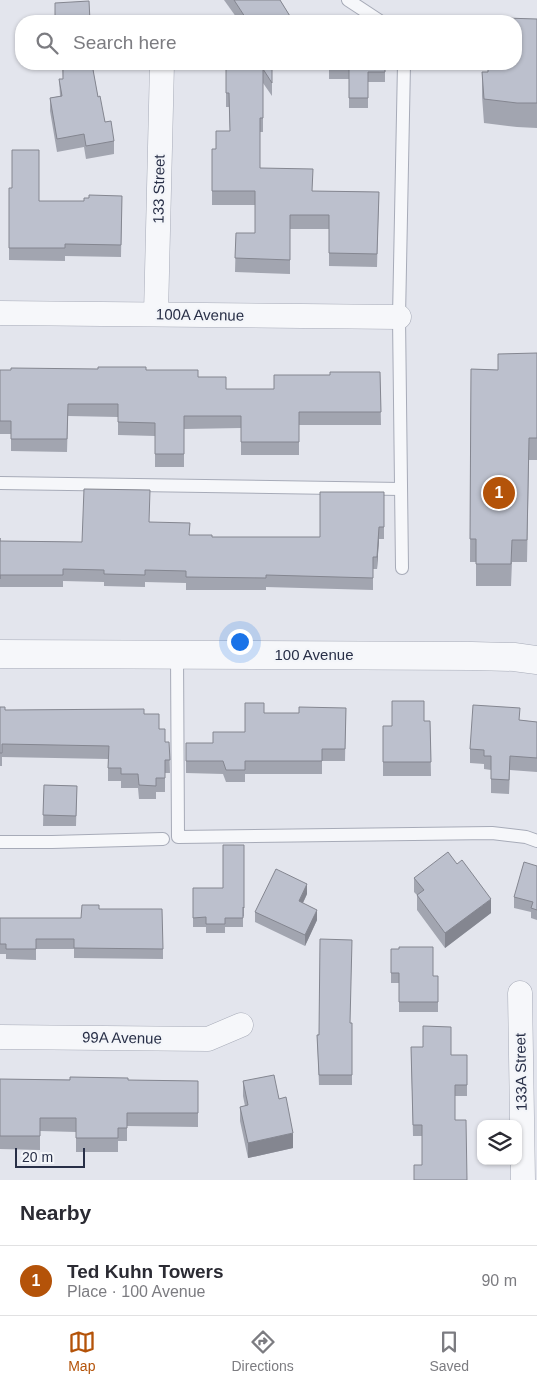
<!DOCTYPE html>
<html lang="en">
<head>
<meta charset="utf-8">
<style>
  body { margin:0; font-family:Helvetica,sans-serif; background:#f7f7f7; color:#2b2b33 }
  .controls { position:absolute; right:15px; bottom:15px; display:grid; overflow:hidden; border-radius:10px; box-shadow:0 1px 4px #0004 }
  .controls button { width:45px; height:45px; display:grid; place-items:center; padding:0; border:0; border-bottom:1px solid #e1e1e2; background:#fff; color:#2b2b33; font:25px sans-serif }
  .scale { position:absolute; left:15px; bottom:12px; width:70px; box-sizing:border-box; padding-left:5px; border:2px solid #282f47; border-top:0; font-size:14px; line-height:18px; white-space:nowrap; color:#282f47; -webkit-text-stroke:4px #f3f5f9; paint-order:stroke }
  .you { position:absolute; left:239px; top:641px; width:18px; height:18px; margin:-12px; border:4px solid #fff; border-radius:50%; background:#1a73e8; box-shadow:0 0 0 8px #1a73e833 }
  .badge { display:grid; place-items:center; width:32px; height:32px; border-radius:50%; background:#b45309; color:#fff; font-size:16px; font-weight:700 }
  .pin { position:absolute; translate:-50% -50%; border:2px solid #fff; box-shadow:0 1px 5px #0006 }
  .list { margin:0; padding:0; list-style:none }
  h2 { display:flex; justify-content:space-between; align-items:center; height:65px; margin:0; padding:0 20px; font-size:21px }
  h2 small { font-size:16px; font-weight:400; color:#7c7c81 }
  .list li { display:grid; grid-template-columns:32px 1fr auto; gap:15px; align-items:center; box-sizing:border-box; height:70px; padding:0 20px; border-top:1px solid #e1e1e2 }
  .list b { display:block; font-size:19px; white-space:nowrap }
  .list p { margin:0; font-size:16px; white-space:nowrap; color:#7c7c81 }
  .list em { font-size:16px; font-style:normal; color:#7c7c81 }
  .icon { flex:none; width:28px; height:28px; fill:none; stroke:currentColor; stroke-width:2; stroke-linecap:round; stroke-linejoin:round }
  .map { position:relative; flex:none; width:537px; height:1180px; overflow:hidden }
  .search { position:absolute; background:#fff; box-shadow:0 1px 4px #0004; left:15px; right:15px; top:15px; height:55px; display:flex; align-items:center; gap:12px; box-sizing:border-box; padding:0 18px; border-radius:20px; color:#7c7c81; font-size:19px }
  .sheet { height:135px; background:#fff }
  nav { display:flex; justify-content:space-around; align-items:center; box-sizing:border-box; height:70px; border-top:1px solid #e1e1e2; background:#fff; font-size:14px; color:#7c7c81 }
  nav a { display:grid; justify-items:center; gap:2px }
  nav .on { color:#b45309 }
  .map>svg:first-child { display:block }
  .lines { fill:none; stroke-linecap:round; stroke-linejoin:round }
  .service-casing { stroke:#a7abb8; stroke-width:14 }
  .minor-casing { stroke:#a7abb8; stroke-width:25 }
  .tertiary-casing { stroke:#a7abb8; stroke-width:29 }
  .service { stroke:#f6f7fa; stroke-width:12 }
  .minor { stroke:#f6f7fa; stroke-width:24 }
  .tertiary { stroke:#f6f7fa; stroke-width:28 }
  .wall { fill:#a2a5b0 }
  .shaded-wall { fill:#848690 }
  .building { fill:#bcc0cd; stroke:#848690 }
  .labels { text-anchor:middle; stroke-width:4.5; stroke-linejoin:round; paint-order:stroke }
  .street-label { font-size:15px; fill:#282f47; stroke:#f3f5f9 }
</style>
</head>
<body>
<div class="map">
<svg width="537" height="1180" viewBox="0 0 537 1180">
  <rect width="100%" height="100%" fill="#e3e5ed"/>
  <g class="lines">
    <g class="service-casing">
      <g id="service">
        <polyline points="348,0 380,21"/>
        <polyline points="0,483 401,489"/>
        <polyline points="402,568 399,317 404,64"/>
        <polyline points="177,653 178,837 492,833 526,837 537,841"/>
        <polyline points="0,842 52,842 163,839"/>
      </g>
    </g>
    <g class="minor-casing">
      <g id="minor">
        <polyline points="0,313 399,317"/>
        <polyline points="156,314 162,64"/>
        <polyline points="520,993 523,1180"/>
        <polyline points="0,1037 208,1039 241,1025"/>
      </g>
    </g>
    <g class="tertiary-casing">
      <polyline id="tertiary" points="0,654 472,656 514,657 537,660"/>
    </g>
    <use href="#service" class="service"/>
    <use href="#minor" class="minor"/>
    <use href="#tertiary" class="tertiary"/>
  </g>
  <g class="wall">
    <polygon points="224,0 280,0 293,21 239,21"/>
    <polygon points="537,19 537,128 517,127 484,123 482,96 482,72 488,72"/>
    <polygon points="62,64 92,64 98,97 105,122 114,141 114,154 86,159 84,147 57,152 50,111 50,98 60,96 59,79 63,79"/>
    <polygon points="226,64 272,64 272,96 263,83 263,132 260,132 260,168 312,191 379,192 377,267 329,266 329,229 290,229 290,274 235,272 236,233 255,233 255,205 212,205 212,149 216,149 230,131 229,107 226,107"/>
    <polygon points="329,64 385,64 385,82 368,82 368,108 349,108 349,79 329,79"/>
    <polygon points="9,188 39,201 84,201 89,198 122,196 121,257 65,256 65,261 9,260"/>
    <polygon points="537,353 537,460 529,460 527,562 512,562 511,586 476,586 476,562 470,562 471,369 498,370"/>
    <polygon points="0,370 146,370 198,377 226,389 274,389 330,375 380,372 381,425 299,425 299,455 241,455 241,428 184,429 184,467 155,467 155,436 118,435 118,417 68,416 67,452 11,451 11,434 0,434"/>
    <polygon points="384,492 384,539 379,539 377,569 373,569 373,590 266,587 266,590 186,590 186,583 145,582 145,587 104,586 104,582 63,581 63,587 0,587 0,591 0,538 0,541 82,542 150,522 190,535 212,537 320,537"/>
    <polygon points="0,707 5,710 144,714 159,729 165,742 169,742 170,773 165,773 165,792 156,792 156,799 139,799 138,788 121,788 121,781 108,781 108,759 2,757 2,766 0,766"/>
    <polygon points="346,708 345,761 322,761 322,774 245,774 245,782 226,782 223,774 186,773 186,743 213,743 245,732 264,713 299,713"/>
    <polygon points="520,720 537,722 537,772 510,770 509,794 491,793 491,770 484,769 484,764 470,763 470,749"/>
    <polygon points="424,721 430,721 431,776 383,776 383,726 392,726"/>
    <polygon points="44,785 77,786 76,826 43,826"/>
    <polygon points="244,845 244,917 243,916 243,927 225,927 225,933 206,933 206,927 193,927 193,888 223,888"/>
    <polygon points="537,866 537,920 531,918 531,912 514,908 514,897"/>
    <polygon points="414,878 491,913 445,948 417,910 417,895 414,892"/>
    <polygon points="307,894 303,903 317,920 305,946 255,922 255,912"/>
    <polygon points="99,909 163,949 163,959 74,958 74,949 36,949 36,960 6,959 6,954 0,954 0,918 81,918"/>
    <polygon points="391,949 433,976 438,976 438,1012 399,1012 399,983 391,983"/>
    <polygon points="351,1023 352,1023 352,1085 319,1085 317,1035"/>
    <polygon points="411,1047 451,1055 467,1055 467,1096 455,1096 422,1165 422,1136 413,1136"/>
    <polygon points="0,1079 198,1081 198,1127 127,1126 127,1141 118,1141 118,1152 76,1152 76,1132 40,1131 40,1150 0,1149"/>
    <polygon points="243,1081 279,1099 293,1148 248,1158 240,1121 240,1107 245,1106 243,1096"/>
  </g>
  <g class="shaded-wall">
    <polygon points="379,527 379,539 377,569 377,557"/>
    <polygon points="307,884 307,894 299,911 299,901"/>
    <polygon points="491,899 491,913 445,948 445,933"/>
    <polygon points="317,910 317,920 305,946 305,935"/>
    <polygon points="293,1133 293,1148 248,1158 248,1143"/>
  </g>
  <g class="building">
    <polygon points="234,0 280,0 293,21 245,21 247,20"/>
    <polygon points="89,1 90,21 55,21 55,3"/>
    <polygon points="504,18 537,19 537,103 517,103 484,99 482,72 488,72 488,64 516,64 516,21 504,21"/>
    <polygon points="63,64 92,64 98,97 100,96 105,122 111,121 114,141 86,146 84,134 57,139 50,98 62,96 59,79 63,79"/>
    <polygon points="226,64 272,64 272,83 263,69 263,118 260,118 260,168 313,169 312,191 379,192 377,254 329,253 329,215 290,215 290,260 235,258 236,233 255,233 255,191 212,191 212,149 216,149 216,131 230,131 229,93 226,93"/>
    <polygon points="329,64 385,64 385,72 368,72 368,98 349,98 349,68 329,69"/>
    <polygon points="12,150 39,150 39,201 84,201 84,198 89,198 89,195 122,196 121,245 65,244 65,248 9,248 9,188 12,188"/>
    <polygon points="537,353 537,438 529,438 527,540 512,540 511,564 476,564 476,539 470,539 471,369 498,370 498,354"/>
    <polygon points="98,367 146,367 146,370 198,370 198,377 226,377 226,389 274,389 274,375 330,375 330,372 380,372 381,412 299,412 299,442 241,442 241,416 184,416 184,454 155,454 155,423 118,422 118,404 68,404 67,439 11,439 11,421 0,421 0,370 11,370 11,368 98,369"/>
    <polygon points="84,489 150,490 149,522 190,523 189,535 212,535 212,537 320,537 320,492 384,492 384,527 379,527 377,557 373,557 373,578 266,575 266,578 186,577 186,571 145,570 145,575 104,574 104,570 63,569 63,575 0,575 0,579 0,538 0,541 82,542"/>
    <polygon points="392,701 424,701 424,721 430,721 431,762 383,762 383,726 392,726"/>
    <polygon points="245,703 264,703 264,713 299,713 299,707 346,708 345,749 322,749 322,761 245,761 245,770 226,770 223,761 186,761 186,743 213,743 213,732 245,732"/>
    <polygon points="473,705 520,708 519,720 537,722 537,758 510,756 509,780 491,779 491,756 484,756 484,750 470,749"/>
    <polygon points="0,707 5,707 5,710 144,709 144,714 159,714 159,729 165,729 165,742 169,742 170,760 165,760 165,778 156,778 156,786 139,785 138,774 121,774 121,768 108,768 109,746 2,744 2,753 0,753"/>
    <polygon points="44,785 77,786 76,816 43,815"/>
    <polygon points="223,845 244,845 244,908 243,907 243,918 225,918 225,924 206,924 206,917 193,918 193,888 223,888"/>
    <polygon points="448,852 457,864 462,860 491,899 445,933 417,895 424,890 414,878"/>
    <polygon points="524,862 537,866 537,910 531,908 533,902 514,897"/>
    <polygon points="276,869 307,884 299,901 317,910 305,935 255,912"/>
    <polygon points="82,905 99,905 99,909 162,909 163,949 74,948 74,939 36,939 36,949 6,949 6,944 0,944 0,918 81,918"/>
    <polygon points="320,939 352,940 350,1023 352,1023 352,1075 319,1075 317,1035 319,1035"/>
    <polygon points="399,947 433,947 433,976 438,976 438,1002 399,1002 399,973 391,973 391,949 399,949"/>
    <polygon points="423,1026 451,1027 451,1055 467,1055 467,1085 455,1085 455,1120 466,1120 467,1180 414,1180 414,1165 422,1165 422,1125 413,1125 411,1047 423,1047"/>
    <polygon points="274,1075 279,1099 286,1097 293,1133 248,1143 240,1107 248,1105 243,1081"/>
    <polygon points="70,1077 128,1078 128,1080 198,1081 198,1113 127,1113 127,1128 118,1128 118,1138 76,1138 76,1118 40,1118 40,1136 0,1136 0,1079 70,1080"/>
  </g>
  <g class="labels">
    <g class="street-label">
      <text transform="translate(159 189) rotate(-89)" y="5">133 Street</text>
      <text transform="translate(200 315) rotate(1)" y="5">100A Avenue</text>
      <text x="314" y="660">100 Avenue</text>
      <text transform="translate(122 1038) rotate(1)" y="5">99A Avenue</text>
      <text transform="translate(521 1072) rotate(-91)" y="5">133A Street</text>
    </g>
  </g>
</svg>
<div class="controls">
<button><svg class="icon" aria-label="layers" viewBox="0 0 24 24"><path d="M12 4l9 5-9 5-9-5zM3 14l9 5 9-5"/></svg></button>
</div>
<div class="scale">20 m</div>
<div class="you"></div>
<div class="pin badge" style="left:499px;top:493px">1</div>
<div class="search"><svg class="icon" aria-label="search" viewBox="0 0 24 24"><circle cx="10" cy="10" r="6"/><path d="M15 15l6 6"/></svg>Search here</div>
</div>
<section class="sheet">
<h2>Nearby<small></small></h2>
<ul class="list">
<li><span class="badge">1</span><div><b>Ted Kuhn Towers</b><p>Place · 100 Avenue</p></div><em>90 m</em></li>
</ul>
</section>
<nav>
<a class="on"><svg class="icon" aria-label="map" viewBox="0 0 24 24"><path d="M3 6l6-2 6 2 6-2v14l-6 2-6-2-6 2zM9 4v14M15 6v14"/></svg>Map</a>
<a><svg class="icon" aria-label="directions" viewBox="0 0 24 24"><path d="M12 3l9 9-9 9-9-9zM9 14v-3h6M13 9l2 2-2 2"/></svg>Directions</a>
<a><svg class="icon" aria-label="saved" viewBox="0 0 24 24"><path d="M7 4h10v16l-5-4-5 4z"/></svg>Saved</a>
</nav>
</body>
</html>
